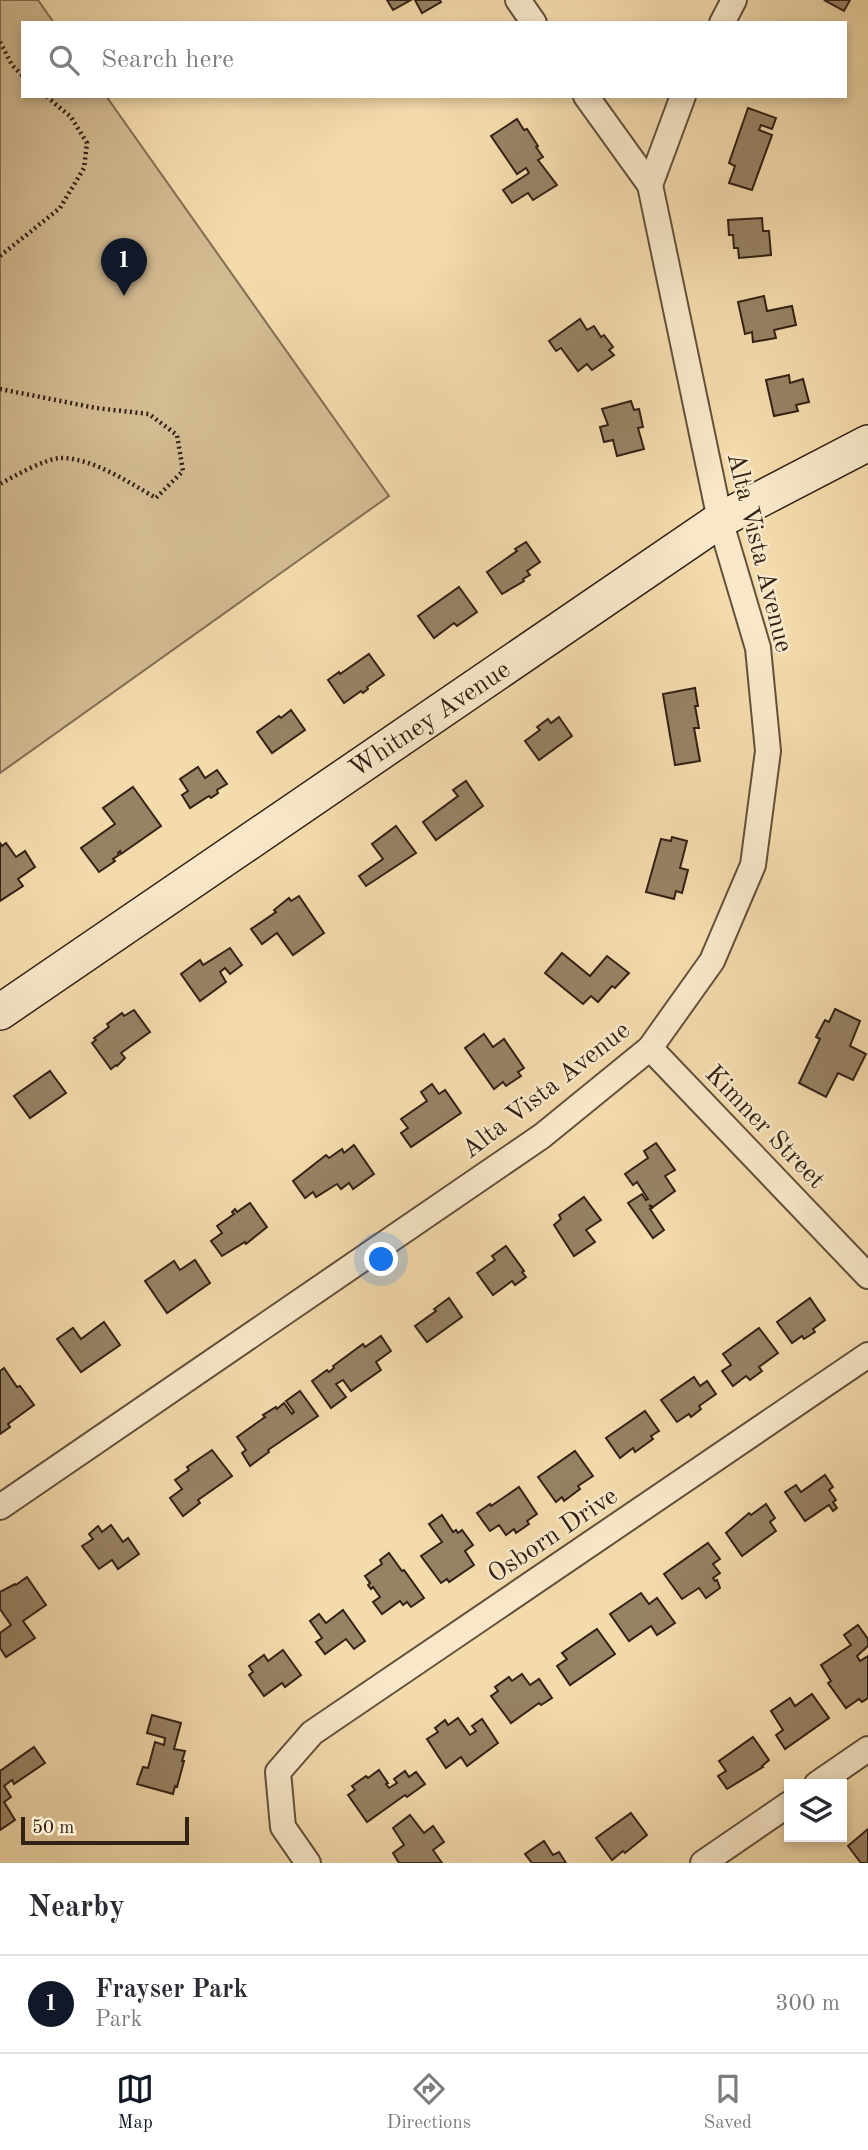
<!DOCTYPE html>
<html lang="en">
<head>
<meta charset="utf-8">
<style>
  body { margin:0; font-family:"Old Standard TT",serif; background:#f7f7f7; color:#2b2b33 }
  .controls { position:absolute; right:21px; bottom:21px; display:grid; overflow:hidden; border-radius:0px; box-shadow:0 4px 10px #0003 }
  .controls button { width:63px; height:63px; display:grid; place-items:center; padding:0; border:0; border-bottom:2px solid #e1e1e2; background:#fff; color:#2b2b33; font:35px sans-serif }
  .scale { position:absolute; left:21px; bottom:18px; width:168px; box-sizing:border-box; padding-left:7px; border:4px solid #322115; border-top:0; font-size:19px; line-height:24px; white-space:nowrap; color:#322115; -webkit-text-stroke:5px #f8e8c9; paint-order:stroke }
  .you { position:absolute; left:382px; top:1260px; width:24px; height:24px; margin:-18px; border:5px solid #fff; border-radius:50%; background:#1a73e8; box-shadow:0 0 0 10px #1a73e833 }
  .badge { display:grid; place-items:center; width:46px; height:46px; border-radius:50%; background:#111827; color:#fff; font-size:23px; font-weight:700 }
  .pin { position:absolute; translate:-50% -58px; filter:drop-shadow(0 2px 4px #0008) }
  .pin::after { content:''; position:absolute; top:37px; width:24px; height:21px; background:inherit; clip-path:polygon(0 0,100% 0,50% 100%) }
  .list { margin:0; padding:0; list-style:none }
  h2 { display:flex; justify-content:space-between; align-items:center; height:91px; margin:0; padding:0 28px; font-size:30px }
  h2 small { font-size:23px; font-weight:400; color:#7c7c81 }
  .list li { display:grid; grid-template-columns:46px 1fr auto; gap:21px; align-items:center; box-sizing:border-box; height:98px; padding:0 28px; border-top:2px solid #e1e1e2 }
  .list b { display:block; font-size:26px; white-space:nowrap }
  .list p { margin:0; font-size:23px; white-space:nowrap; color:#7c7c81 }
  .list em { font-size:23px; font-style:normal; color:#7c7c81 }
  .icon { flex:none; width:38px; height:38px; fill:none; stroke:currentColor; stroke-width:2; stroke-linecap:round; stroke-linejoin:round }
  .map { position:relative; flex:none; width:868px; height:1863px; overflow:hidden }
  .search { position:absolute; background:#fff; box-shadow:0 4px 10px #0003; left:21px; right:21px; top:21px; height:77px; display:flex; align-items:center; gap:18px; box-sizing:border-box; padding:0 24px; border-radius:0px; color:#7c7c81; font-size:26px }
  .sheet { height:189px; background:#fff }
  nav { display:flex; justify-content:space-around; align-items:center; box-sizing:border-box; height:98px; border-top:2px solid #e1e1e2; background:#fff; font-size:19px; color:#7c7c81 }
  nav a { display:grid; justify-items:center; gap:4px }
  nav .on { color:#111827 }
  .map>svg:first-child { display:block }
  .green { fill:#d3bb92; stroke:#826e54; stroke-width:2 }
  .building { fill:#978264; stroke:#322115; stroke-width:2 }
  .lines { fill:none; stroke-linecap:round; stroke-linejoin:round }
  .street-casing { stroke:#62503b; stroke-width:28 }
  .secondary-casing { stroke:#322115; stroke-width:38 }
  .path { stroke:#322115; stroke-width:4.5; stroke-dasharray:2 3.5; stroke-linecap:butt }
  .street { stroke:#f8e8c9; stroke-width:24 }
  .secondary { stroke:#f8e8c9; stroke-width:35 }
  .labels { text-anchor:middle; stroke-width:5; stroke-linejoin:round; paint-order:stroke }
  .street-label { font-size:26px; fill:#322115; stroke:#f8e8c9 }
</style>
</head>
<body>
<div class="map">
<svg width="868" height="1863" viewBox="0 0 868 1863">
  <rect width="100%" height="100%" fill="#f4dbac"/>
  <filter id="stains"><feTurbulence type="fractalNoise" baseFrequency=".00286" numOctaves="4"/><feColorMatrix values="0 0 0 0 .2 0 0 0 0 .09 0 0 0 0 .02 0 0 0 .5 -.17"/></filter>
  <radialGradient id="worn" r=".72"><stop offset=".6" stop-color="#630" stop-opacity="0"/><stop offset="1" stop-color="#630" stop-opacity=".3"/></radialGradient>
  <polygon class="green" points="0,0 38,0 54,23 23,23 23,96 106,96 389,496 0,773"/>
  <g class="building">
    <polygon points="387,0 411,0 393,10"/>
    <polygon points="415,0 440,0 441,2 422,13"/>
    <polygon points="824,0 850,0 844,11"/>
    <polygon points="748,108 776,118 772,129 761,125 759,130 772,135 752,190 729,183 735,166 729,163"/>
    <polygon points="517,119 524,130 527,129 538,146 536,147 543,157 538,160 557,185 533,200 528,193 512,203 503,190 529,173 526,168 517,174 491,136"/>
    <polygon points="762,218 763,231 769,231 771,255 739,258 738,248 734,248 733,235 729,235 728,220"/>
    <polygon points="764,296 767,311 792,306 796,325 774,330 776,338 753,342 752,332 745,334 738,302"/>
    <polygon points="580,319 587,330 594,326 601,337 604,335 613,347 609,350 614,355 592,370 587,364 578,371 561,348 556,351 549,341"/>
    <polygon points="789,375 790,383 803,379 809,402 796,405 798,411 774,416 766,380"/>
    <polygon points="631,401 634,410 639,409 643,427 638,428 644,449 617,456 613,440 604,442 600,427 608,425 602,409"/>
    <polygon points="526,542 540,562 527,571 530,575 523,579 524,581 502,594 487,572 517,551 515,549"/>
    <polygon points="459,587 477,612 457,626 454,623 434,638 418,616"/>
    <polygon points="369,654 384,675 367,687 368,689 363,693 361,691 344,703 328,680 339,672 340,674"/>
    <polygon points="695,688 698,706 695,706 699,728 694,728 700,761 675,765 663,694"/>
    <polygon points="291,710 305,730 272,753 257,732 279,716 281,718"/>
    <polygon points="559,717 572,736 539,760 525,741 540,730 537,727 548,719 551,723"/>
    <polygon points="198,767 205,778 217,770 227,784 217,790 218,793 211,798 209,796 190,808 182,795 188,791 180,779"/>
    <polygon points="466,781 483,806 436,840 423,822 458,796 453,790"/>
    <polygon points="133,787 161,826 121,854 120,851 118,853 119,855 113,859 115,861 99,872 81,848 115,824 103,808"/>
    <polygon points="396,826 416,853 366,886 359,876 383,859 372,844"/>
    <polygon points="672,837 687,841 680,868 688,870 682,893 676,891 674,899 646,892 661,839 671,841"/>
    <polygon points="0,843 2,846 6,843 16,857 25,851 35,867 18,879 23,886 0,901"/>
    <polygon points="299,896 324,933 293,955 277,933 262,944 251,929 276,912 274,910 289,898 291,901"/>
    <polygon points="230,948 242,965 230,974 225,968 220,972 226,982 200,1001 181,974 200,960 203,965"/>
    <polygon points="562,953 590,976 607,956 629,973 615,988 612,986 598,1002 591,996 583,1004 545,973"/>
    <polygon points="835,1009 860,1021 850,1046 866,1054 853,1080 838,1073 826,1097 799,1083 820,1039 816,1037 825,1020 829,1022"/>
    <polygon points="134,1010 150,1032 121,1053 125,1058 117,1066 116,1065 111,1069 92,1043 96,1040 94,1038 109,1027 107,1024 122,1013 124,1016"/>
    <polygon points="484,1034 493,1047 504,1039 524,1068 518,1072 521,1076 506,1086 503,1082 494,1089 465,1048"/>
    <polygon points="50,1071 66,1093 30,1118 14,1096"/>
    <polygon points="432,1084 439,1094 445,1090 461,1113 411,1147 401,1133 408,1128 401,1119 427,1101 421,1092"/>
    <polygon points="656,1143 675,1170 665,1176 675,1191 653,1207 649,1205 652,1208 650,1209 664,1230 653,1238 628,1203 642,1194 646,1200 648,1199 637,1182 633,1185 625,1174 648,1158 644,1151"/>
    <polygon points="354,1145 374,1174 353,1189 349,1183 341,1189 337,1184 316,1197 313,1192 305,1198 293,1181 326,1155 329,1158 342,1149 344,1153"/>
    <polygon points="584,1197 601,1220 586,1230 595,1242 574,1256 554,1225 561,1219 559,1215"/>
    <polygon points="250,1203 267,1227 246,1244 245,1242 222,1256 211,1241 222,1233 217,1226 234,1214 232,1212 235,1209 237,1212"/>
    <polygon points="506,1246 524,1271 522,1272 526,1277 515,1285 512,1281 493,1295 477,1273 495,1260 492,1256"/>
    <polygon points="195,1260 210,1283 167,1313 145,1281 174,1261 180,1270"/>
    <polygon points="449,1298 462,1317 427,1342 415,1326 436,1311 434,1309"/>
    <polygon points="810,1298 825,1320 813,1329 815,1332 804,1339 802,1336 792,1343 777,1322"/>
    <polygon points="104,1322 120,1345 81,1372 57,1339 73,1328 81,1339"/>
    <polygon points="759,1328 778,1353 759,1367 762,1371 750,1380 746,1376 733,1386 722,1371 731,1365 723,1354"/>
    <polygon points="381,1336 391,1351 376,1362 381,1370 351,1391 343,1380 336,1384 346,1397 331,1408 312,1381 327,1370 329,1372 334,1368 333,1366 363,1344 365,1347"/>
    <polygon points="4,1368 17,1387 20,1386 34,1405 8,1424 10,1427 0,1434 0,1371"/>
    <polygon points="694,1377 700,1386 707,1381 716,1394 699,1406 701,1409 691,1417 689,1414 677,1422 661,1400"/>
    <polygon points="300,1391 318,1416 268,1450 269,1452 250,1466 242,1453 246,1450 237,1437 265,1417 263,1415 276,1407 277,1409 284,1403 292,1414 294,1412 286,1401"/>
    <polygon points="645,1411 659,1431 651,1436 653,1439 635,1452 633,1448 620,1458 606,1438"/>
    <polygon points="212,1450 232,1476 198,1500 200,1503 183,1516 170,1498 182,1489 175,1480 189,1470 187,1467"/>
    <polygon points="575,1451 593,1476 578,1486 580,1489 564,1501 562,1497 556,1502 538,1477"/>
    <polygon points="825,1475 833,1487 829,1490 836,1500 833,1502 837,1508 833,1511 829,1505 805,1521 785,1492 796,1485 801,1492"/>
    <polygon points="519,1487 537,1514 527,1521 529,1524 516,1533 514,1529 506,1535 499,1525 490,1531 477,1513 490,1504 491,1506"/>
    <polygon points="766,1504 775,1518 770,1522 776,1531 742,1556 726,1533 749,1513 751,1515"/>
    <polygon points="442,1515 453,1532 456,1530 458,1533 462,1530 473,1545 465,1551 474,1565 449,1582 447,1579 441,1583 421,1556 442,1542 429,1524"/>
    <polygon points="111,1525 123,1542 128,1538 139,1554 118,1569 112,1560 99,1569 82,1546 93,1539 89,1534 98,1526 102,1532"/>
    <polygon points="708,1543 720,1559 713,1564 720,1573 713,1578 715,1581 717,1580 720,1588 706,1598 699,1588 682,1599 664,1574"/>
    <polygon points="389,1553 402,1571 404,1570 424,1598 411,1607 407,1602 403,1605 400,1601 382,1614 373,1602 380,1597 373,1587 371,1589 368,1585 370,1583 365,1576 382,1564 380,1560"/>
    <polygon points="27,1577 46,1605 23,1621 35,1638 6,1657 0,1648 0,1633 11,1625 0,1609 0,1592 15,1584 16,1585"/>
    <polygon points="641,1593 649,1604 657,1598 675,1623 657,1635 651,1626 629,1641 610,1614"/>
    <polygon points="343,1610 365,1641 354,1649 346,1639 325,1654 316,1642 322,1638 310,1621 319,1614 326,1623"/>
    <polygon points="858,1625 868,1639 868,1646 857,1656 860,1661 868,1656 868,1698 862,1702 859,1699 846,1708 828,1683 831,1681 821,1665 851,1645 844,1635"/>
    <polygon points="597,1629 615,1654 570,1685 557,1666 567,1659 562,1653"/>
    <polygon points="283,1650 301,1675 285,1687 282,1683 264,1696 249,1675 253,1672 249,1666 264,1655 268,1661"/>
    <polygon points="522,1674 530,1685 539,1679 552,1698 541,1705 539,1703 511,1723 491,1696 498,1691 495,1687 509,1677 512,1681"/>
    <polygon points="812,1694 829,1718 785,1749 776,1735 783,1730 771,1711 790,1698 795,1706"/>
    <polygon points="152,1715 181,1723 174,1749 185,1751 182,1761 184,1761 177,1787 175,1786 173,1794 137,1784 143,1767 148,1768 155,1742 164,1745 165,1738 147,1733"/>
    <polygon points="458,1718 470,1735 476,1731 472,1726 482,1719 498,1743 467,1766 461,1757 446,1768 427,1739 438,1732 435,1728 445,1720 448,1725"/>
    <polygon points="753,1737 769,1760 762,1766 763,1767 727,1789 718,1776 726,1771 719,1761"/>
    <polygon points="34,1747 45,1763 14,1784 12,1780 4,1786 11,1797 4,1802 15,1820 0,1830 0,1771"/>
    <polygon points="379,1770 388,1783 386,1784 389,1788 397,1783 394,1779 405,1771 409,1777 416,1772 425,1784 407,1797 405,1795 367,1822 348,1795 355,1790 352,1786 366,1776 368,1778"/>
    <polygon points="631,1813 647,1835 625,1853 623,1851 612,1860 596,1838"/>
    <polygon points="410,1815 424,1833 433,1826 444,1842 433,1850 442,1863 399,1863 393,1853 404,1845 393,1828"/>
    <polygon points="868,1829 868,1863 861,1863 848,1846"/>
    <polygon points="544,1841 553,1855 559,1852 566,1863 532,1863 525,1854"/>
  </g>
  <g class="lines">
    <g class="street-casing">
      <g id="street">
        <polyline points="518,0 534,23"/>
        <polyline points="722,23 734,0"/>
        <polyline points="586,96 650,185"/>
        <polyline points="650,1048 868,1276"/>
        <polyline points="0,1507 542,1136 650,1048 712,961 753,865 768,751 758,648 720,520 650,185 683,96"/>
        <polyline points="817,1784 868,1749"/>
        <polyline points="308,1863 283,1827 278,1772 312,1733 868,1355"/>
        <polyline points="703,1863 789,1804"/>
      </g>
    </g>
    <g class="secondary-casing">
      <polyline id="secondary" points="0,1012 720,520 868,443"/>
    </g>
    <g class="path">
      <polyline points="0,42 12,65 23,76"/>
      <polyline points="0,256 60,208 84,168 87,143 71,117 46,96"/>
      <path d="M0 389 96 408 149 414 177 435 183 471 156 498C130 483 91 457 60 458 45 459 14 476 0 484"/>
    </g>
    <use href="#street" class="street"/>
    <use href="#secondary" class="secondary"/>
  </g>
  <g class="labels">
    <g class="street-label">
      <text transform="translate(761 552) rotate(76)" y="9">Alta Vista Avenue</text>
      <text transform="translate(429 718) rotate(-34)" y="9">Whitney Avenue</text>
      <text transform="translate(545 1089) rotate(-38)" y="9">Alta Vista Avenue</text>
      <text transform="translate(766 1126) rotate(46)" y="9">Kimner Street</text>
      <text transform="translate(552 1534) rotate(-34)" y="9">Osborn Drive</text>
    </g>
  </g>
  <rect width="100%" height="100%" filter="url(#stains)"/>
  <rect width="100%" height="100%" fill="url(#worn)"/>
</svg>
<div class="controls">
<button><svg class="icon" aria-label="layers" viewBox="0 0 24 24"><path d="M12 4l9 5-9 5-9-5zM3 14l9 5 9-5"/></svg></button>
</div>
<div class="scale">50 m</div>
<div class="you"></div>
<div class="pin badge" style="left:124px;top:296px">1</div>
<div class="search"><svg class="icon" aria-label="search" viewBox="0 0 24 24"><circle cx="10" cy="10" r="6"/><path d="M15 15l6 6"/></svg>Search here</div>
</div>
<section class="sheet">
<h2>Nearby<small></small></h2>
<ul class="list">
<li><span class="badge">1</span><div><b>Frayser Park</b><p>Park</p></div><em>300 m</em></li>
</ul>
</section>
<nav>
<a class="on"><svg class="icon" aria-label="map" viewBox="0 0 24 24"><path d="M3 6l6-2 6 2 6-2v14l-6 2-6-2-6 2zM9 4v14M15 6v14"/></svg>Map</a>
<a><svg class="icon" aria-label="directions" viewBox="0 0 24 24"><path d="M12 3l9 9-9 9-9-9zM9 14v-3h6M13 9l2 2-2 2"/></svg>Directions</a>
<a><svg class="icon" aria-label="saved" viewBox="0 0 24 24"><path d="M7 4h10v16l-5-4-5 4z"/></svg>Saved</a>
</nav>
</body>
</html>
